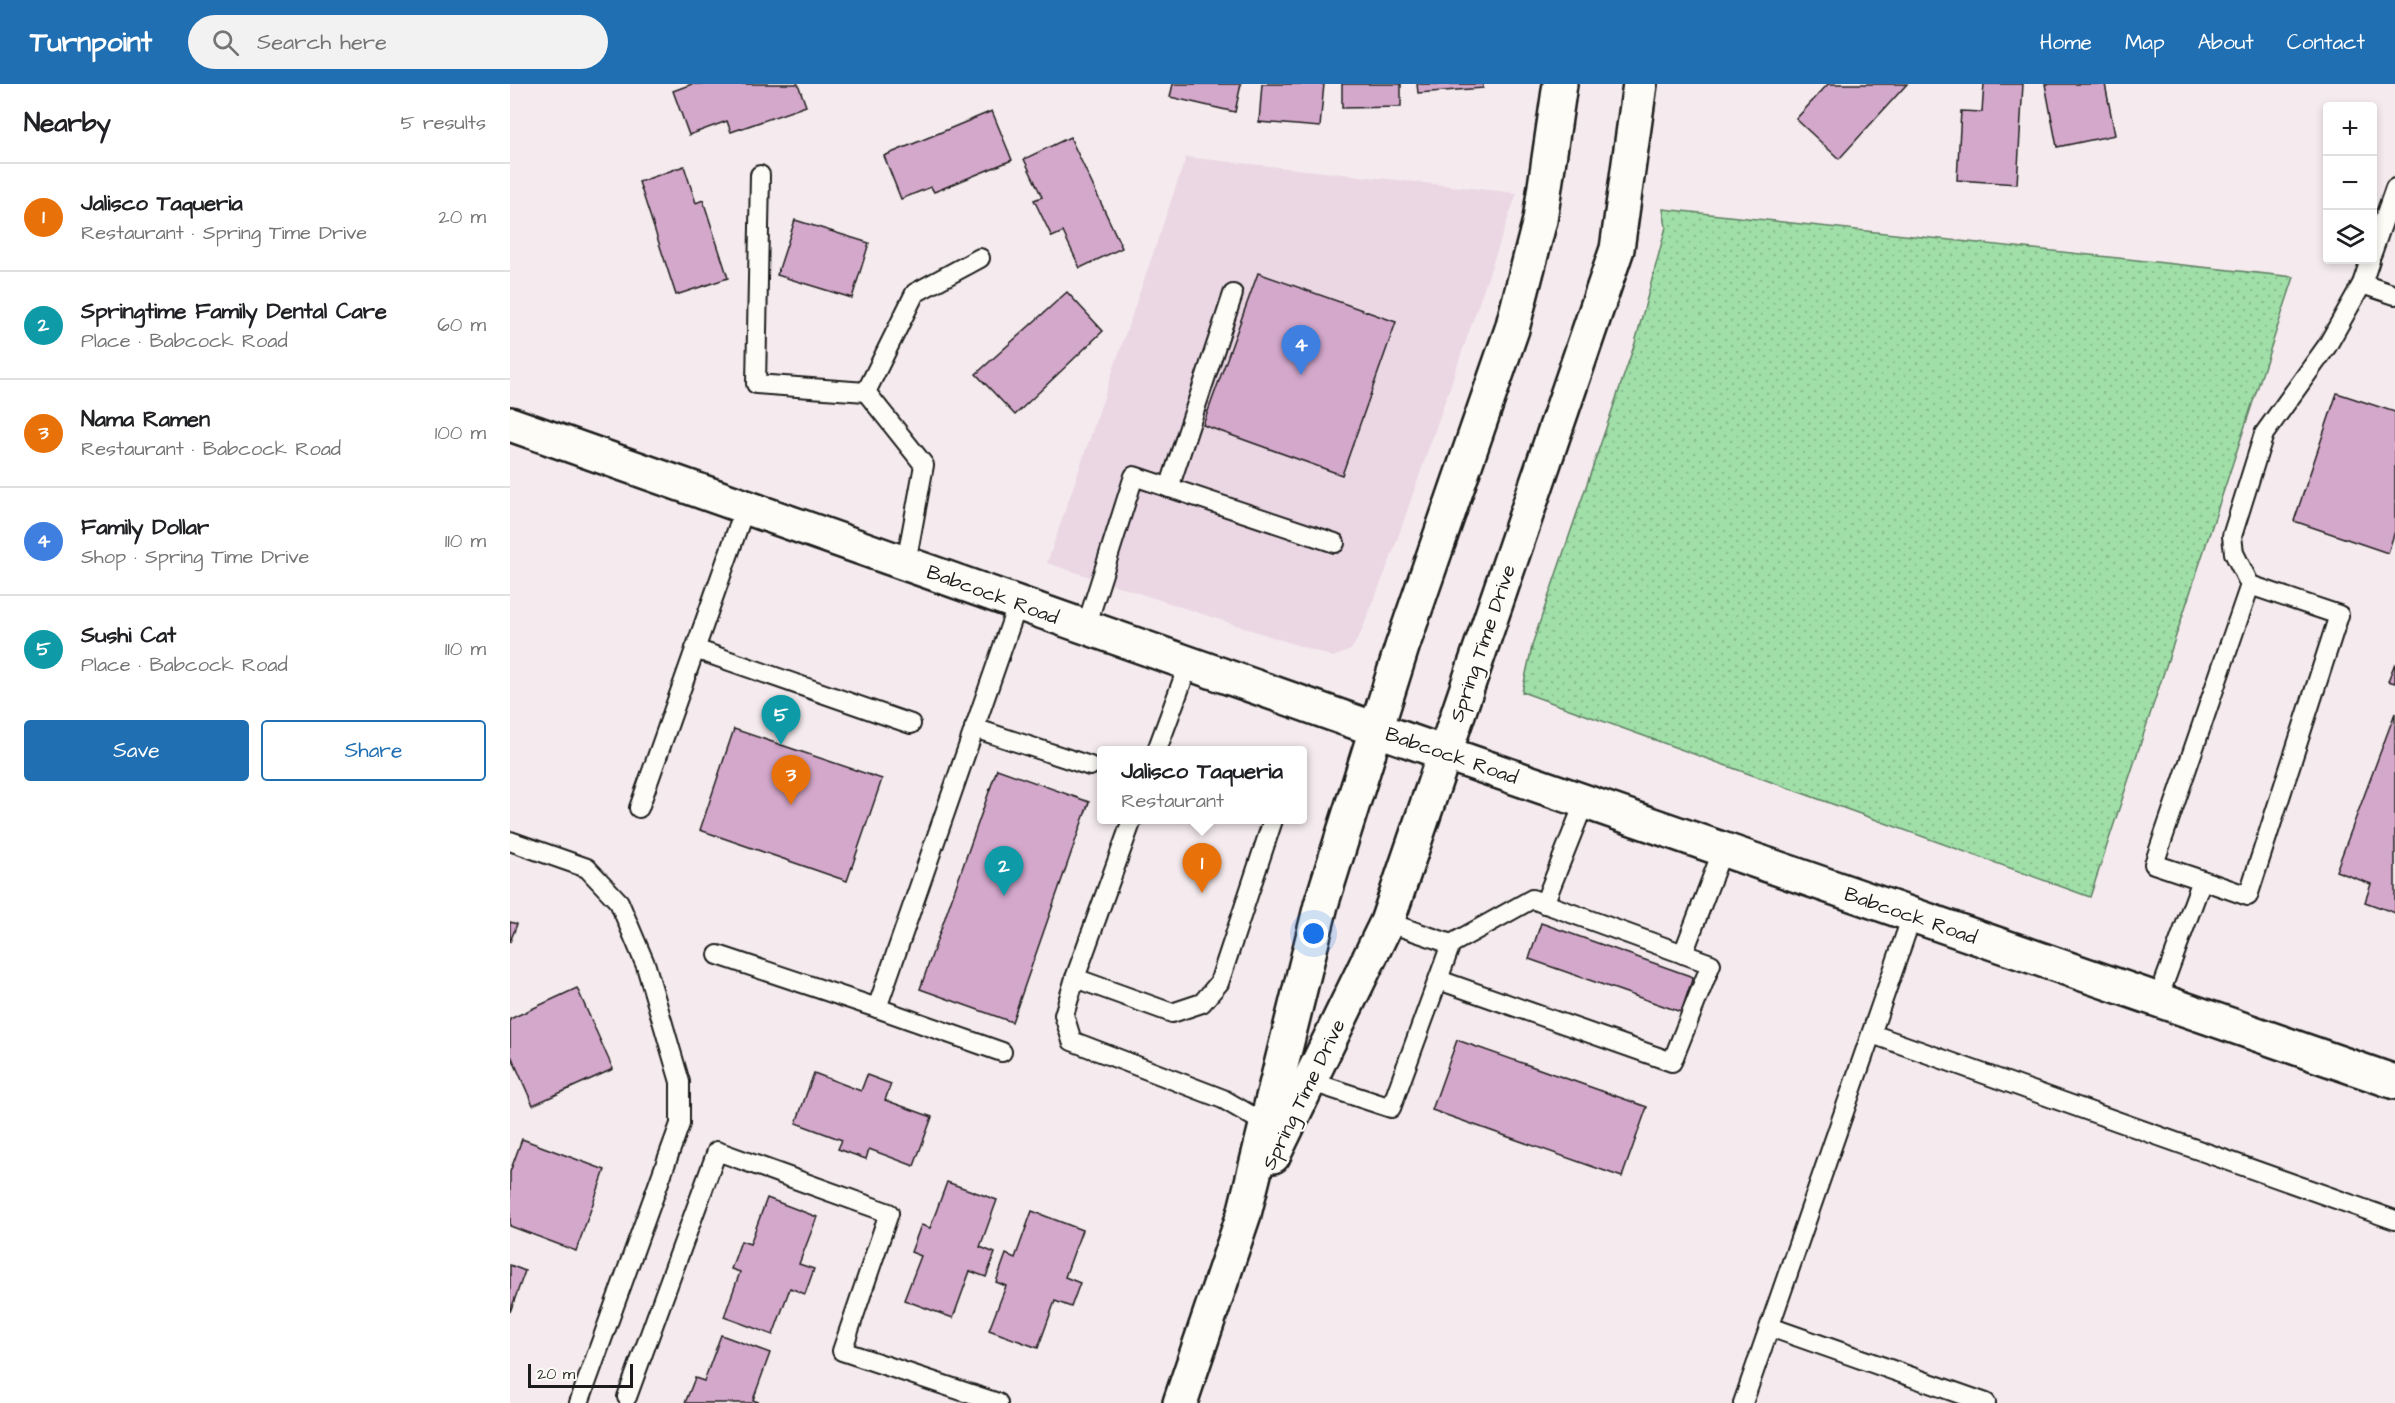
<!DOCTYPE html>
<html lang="en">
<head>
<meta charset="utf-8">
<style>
  body { margin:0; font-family:"Architects Daughter",sans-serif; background:#f2f2f2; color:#202124 }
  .controls { position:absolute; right:18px; top:18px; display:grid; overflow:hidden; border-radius:6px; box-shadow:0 3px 9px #0003 }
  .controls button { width:54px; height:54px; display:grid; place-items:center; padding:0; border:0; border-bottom:2px solid #e0e0e0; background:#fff; color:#202124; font:30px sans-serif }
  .scale { position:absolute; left:18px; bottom:15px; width:105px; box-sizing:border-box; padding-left:6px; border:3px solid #1c1c1c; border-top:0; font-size:16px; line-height:21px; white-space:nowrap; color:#1c1c1c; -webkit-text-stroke:4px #fdfcf7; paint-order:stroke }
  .you { position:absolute; left:804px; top:850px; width:21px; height:21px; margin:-15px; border:4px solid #fff; border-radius:50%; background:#1a73e8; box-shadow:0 0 0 9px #1a73e833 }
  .badge { display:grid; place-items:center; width:39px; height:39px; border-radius:50%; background:#1f6fb2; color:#fff; font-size:20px; font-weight:700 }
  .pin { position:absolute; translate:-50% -50px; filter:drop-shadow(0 2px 3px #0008) }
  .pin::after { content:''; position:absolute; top:32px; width:21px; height:18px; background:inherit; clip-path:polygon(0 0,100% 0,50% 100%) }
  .popup { position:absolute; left:587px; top:662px; width:210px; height:78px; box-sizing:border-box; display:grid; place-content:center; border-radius:6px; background:#fff; filter:drop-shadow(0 2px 4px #0005); font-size:20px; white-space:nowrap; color:#757577 }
  .popup b { font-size:22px; color:#202124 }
  .popup::after { content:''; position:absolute; left:50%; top:100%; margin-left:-12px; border:12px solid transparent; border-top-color:#fff }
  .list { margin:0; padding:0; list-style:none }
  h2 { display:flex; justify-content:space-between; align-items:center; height:78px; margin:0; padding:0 24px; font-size:26px }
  h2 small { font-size:20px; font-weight:400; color:#757577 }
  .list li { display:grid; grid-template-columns:39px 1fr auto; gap:18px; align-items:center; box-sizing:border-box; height:108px; padding:0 24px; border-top:2px solid #e0e0e0 }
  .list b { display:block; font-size:22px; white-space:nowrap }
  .list p { margin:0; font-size:20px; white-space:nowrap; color:#757577 }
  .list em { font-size:20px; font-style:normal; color:#757577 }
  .actions { display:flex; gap:12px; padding:18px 24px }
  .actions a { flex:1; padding:14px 0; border:2px solid #1f6fb2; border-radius:6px; text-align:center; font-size:21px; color:#1f6fb2 }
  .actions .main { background:#1f6fb2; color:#fff }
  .icon { flex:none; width:33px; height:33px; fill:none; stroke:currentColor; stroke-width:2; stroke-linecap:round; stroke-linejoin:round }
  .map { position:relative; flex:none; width:1885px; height:1319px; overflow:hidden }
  header { display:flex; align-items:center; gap:36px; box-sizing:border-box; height:84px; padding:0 30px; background:#1f6fb2; color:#fff }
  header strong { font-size:28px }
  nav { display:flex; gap:33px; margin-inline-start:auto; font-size:21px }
  .search { width:420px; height:54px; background:#f2f2f2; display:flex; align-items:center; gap:15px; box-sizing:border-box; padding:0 21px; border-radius:33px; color:#757577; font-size:22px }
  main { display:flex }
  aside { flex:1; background:#fff }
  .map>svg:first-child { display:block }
  .built { fill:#ebd7e4 }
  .grass { fill:url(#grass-dots); stroke:#5e7e62; stroke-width:1.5 }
  .building { fill:#d4a8cb; stroke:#1c1c1c; stroke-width:1.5 }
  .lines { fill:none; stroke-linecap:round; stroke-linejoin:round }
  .lane-casing { stroke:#1c1c1c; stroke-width:22 }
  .secondary-casing { stroke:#1c1c1c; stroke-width:38 }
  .lane { stroke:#fdfcf7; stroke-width:18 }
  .secondary { stroke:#fdfcf7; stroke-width:33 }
  .labels { text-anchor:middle; stroke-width:4.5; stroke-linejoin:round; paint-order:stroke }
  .street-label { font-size:20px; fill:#1c1c1c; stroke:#fdfcf7 }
</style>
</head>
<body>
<header>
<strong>Turnpoint</strong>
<div class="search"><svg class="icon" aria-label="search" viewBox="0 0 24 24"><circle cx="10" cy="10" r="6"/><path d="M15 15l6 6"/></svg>Search here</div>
<nav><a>Home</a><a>Map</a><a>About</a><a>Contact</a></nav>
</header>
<main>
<aside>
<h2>Nearby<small>5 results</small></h2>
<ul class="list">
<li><span class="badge" style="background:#e8710a">1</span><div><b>Jalisco Taqueria</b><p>Restaurant · Spring Time Drive</p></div><em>20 m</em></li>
<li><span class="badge" style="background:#0f9aa8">2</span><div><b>Springtime Family Dental Care</b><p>Place · Babcock Road</p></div><em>60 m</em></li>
<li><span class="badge" style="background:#e8710a">3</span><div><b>Nama Ramen</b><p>Restaurant · Babcock Road</p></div><em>100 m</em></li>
<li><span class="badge" style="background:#3f7fe0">4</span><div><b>Family Dollar</b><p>Shop · Spring Time Drive</p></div><em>110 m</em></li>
<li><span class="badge" style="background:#0f9aa8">5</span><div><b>Sushi Cat</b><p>Place · Babcock Road</p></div><em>110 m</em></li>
</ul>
<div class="actions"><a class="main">Save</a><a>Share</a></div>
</aside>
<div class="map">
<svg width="1885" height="1319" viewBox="0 0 1885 1319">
  <defs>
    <pattern id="grass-dots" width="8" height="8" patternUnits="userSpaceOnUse" patternTransform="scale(1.5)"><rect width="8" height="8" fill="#a0dfa8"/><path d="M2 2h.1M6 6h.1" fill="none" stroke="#89bf90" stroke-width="1.8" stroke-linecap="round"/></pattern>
  </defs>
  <rect width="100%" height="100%" fill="#f5ebee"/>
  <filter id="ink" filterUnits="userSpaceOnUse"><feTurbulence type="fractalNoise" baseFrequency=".0167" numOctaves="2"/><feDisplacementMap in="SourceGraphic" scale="12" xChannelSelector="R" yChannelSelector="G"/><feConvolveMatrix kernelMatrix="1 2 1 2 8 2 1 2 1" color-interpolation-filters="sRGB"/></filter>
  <g filter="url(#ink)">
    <polygon class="built" points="676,73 1007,109 882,471 850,551 841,566 823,573 537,479"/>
    <polygon class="grass" points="1153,125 1784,193 1580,813 1012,608 1023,558 1125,259 1156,143"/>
    <g class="building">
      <polygon points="182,0 288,0 296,22 221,48 217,37 179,51 163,7"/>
      <polygon points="663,0 731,0 725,28 660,13"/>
      <polygon points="752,0 814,0 810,43 749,38"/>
      <polygon points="832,0 891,0 891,23 832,24"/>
      <polygon points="907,0 973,0 973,4 908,9"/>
      <polygon points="1318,0 1397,0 1329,75 1286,35"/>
      <polygon points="1474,0 1513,0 1507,100 1447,96 1451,27 1472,28"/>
      <polygon points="1535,0 1595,0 1605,51 1547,63"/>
      <polygon points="482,27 502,76 424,108 421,103 391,115 374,72"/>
      <polygon points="560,53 612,164 570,184 553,148 542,153 524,116 532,113 514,75"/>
      <polygon points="174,82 186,119 193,116 218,194 166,211 129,98"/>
      <polygon points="285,136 359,159 342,214 267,191"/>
      <polygon points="748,189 886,238 832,391 693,341"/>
      <polygon points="557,208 593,247 505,331 466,290"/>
      <polygon points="1827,309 1885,328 1885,447 1878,469 1784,437"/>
      <polygon points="1885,579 1885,599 1878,597"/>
      <polygon points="1885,629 1885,829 1855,818 1861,800 1826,787"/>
      <polygon points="224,645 372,695 337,797 190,746"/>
      <polygon points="487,685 579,718 502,938 410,905"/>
      <polygon points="0,838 7,840 0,858"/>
      <polygon points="1031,839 1183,893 1171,928 1019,875"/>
      <polygon points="67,904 103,985 23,1021 0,969 0,935"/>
      <polygon points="947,956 1137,1023 1112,1093 922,1026"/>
      <polygon points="304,989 351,1007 357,991 381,1000 375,1016 422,1033 404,1082 359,1065 356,1075 328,1065 332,1056 286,1039"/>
      <polygon points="12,1055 95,1086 66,1167 0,1142 0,1088"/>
      <polygon points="437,1098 487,1116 470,1163 485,1169 476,1193 460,1187 443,1234 394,1216 411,1172 401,1168 411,1141 420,1144"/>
      <polygon points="257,1114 307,1133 289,1180 304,1185 295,1210 280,1204 263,1251 214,1233 230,1188 221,1185 231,1157 240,1160"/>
      <polygon points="522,1127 572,1146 555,1193 570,1199 561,1223 545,1217 528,1264 479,1246 496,1202 486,1198 496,1170 505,1174"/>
      <polygon points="0,1181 15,1187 0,1228"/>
      <polygon points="211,1251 260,1269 243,1316 251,1319 175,1319 185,1294 194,1297"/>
    </g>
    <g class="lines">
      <g class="lane-casing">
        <g id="lane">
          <polyline points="250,91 246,300 356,308 414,381 396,479"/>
          <polyline points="1862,169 1885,104"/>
          <polyline points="1852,200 1885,211"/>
          <polyline points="356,308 405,209 470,174"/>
          <polyline points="659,404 723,210"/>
          <polyline points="576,543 624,392 825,459"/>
          <polyline points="185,565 401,640"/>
          <polyline points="464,644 580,682"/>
          <polyline points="647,666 679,579"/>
          <polyline points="129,724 236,421"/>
          <polyline points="622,736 565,894 662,929 692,919 709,899 763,736"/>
          <polyline points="0,757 77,784 109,818 136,882 170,998 170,1040 69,1319"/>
          <polyline points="1692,796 1738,812 1829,531 1740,501"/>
          <polyline points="1034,820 1075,717"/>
          <polyline points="877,838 941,860"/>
          <polyline points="1173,870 1213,765"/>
          <polyline points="208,871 367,924"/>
          <polyline points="565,894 554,931 562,957 713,1015 761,1043"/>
          <polyline points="1648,915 1692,796 1644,780 1740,501 1724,469 1722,452 1754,350 1817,262 1852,200 1860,176"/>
          <polyline points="1362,950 1885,1136"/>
          <polyline points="492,968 367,924 508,519"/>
          <polyline points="799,997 881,1024 941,860 1022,815 1201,880 1162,978 929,896"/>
          <polyline points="1260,1243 1476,1319"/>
          <polyline points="117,1313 207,1067 379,1129 332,1267 488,1319"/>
          <polyline points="1233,1319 1402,832"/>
        </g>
      </g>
      <g class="secondary-casing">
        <g id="secondary">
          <polyline points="0,340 868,646 1885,998"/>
          <polyline points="763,1072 877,838 1107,165 1130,0"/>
          <polyline points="670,1319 734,1130 811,821 892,563 1002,245 1030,136 1050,0"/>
        </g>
      </g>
      <use href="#lane" class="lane"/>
      <use href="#secondary" class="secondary"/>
    </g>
  </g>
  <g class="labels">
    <g class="street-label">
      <text transform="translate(483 510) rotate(20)" y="7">Babcock Road</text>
      <text transform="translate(972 559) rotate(-71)" y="7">Spring Time Drive</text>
      <text transform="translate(942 671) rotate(19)" y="7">Babcock Road</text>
      <text transform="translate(1401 831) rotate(19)" y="7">Babcock Road</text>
      <text transform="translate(793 1010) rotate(-64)" y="7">Spring Time Drive</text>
    </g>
  </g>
</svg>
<div class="controls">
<button>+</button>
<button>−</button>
<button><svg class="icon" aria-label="layers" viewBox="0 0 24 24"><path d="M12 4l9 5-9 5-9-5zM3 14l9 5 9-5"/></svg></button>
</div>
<div class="scale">20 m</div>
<div class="you"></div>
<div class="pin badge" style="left:692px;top:809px;background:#e8710a">1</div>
<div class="popup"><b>Jalisco Taqueria</b>Restaurant</div>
<div class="pin badge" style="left:494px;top:812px;background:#0f9aa8">2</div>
<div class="pin badge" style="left:281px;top:721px;background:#e8710a">3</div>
<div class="pin badge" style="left:791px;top:291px;background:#3f7fe0">4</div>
<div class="pin badge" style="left:271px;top:661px;background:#0f9aa8">5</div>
</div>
</main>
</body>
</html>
